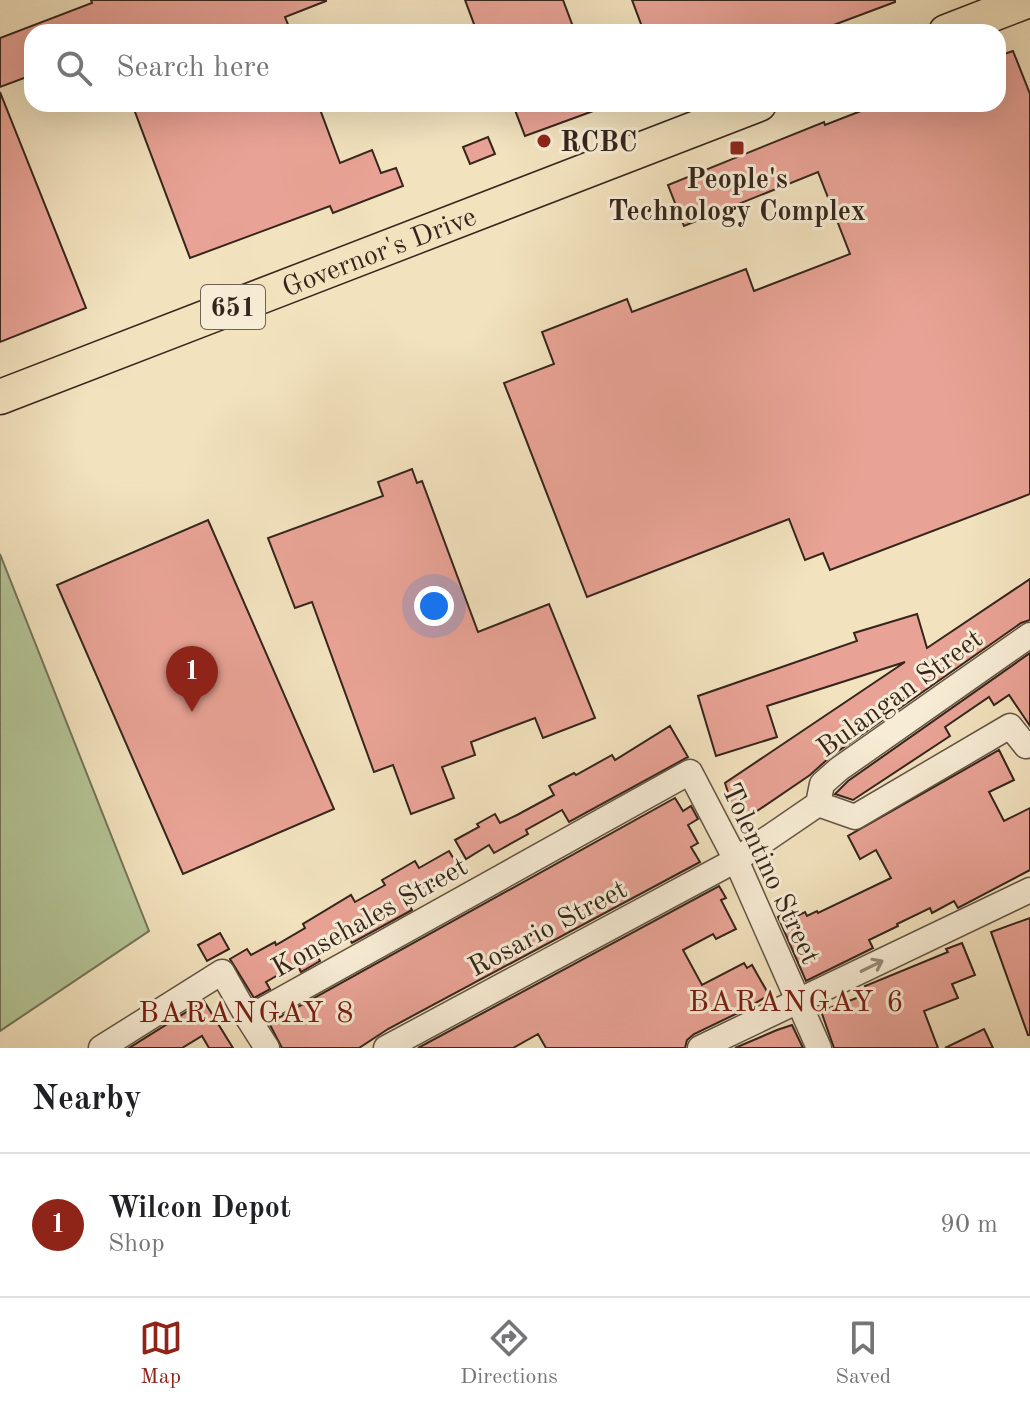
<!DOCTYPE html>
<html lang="en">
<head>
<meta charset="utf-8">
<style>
  body { margin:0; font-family:"Old Standard TT",serif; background:#f6f6f6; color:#202124 }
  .you { position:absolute; left:434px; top:606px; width:28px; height:28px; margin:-20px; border:6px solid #fff; border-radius:50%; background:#1a73e8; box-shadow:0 0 0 12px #1a73e833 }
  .badge { display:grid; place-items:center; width:52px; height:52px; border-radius:50%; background:#8f2418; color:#fff; font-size:26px; font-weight:700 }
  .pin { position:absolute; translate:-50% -66px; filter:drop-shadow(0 2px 4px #0008) }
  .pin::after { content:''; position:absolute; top:42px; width:28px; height:24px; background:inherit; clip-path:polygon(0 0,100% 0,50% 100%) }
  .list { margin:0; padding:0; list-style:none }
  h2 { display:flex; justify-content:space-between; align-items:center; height:104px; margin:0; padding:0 32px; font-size:34px }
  h2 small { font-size:26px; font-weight:400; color:#757577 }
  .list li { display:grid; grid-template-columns:52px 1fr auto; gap:24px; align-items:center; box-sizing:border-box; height:144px; padding:0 32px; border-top:2px solid #e0e0e0 }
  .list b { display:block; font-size:30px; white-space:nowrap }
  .list p { margin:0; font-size:26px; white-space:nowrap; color:#757577 }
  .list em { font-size:26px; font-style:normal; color:#757577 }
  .icon { flex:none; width:44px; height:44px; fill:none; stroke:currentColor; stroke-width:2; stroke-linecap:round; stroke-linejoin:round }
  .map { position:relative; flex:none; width:1030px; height:1048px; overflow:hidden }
  .search { position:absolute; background:#fff; box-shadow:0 8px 32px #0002; left:24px; right:24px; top:24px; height:88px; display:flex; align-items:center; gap:20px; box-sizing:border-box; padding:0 28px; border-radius:24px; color:#757577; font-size:30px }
  .sheet { height:248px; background:#fff }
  nav { display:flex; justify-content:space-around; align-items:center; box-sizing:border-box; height:112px; border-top:2px solid #e0e0e0; background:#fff; font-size:22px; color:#757577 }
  nav a { display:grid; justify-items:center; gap:4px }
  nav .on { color:#8f2418 }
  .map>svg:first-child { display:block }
  .green { fill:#b4c496; stroke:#747459; stroke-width:2 }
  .building { fill:#e9a396; stroke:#35251c; stroke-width:2 }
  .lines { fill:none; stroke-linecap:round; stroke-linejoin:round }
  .minor-casing { stroke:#645444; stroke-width:27 }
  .highway-casing { stroke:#35251c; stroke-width:37 }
  .minor { stroke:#f7ecd5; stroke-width:24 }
  .highway { stroke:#f2e2be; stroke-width:34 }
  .oneway { stroke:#968878 }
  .poi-dot { fill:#8f2418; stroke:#f7ecd5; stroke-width:3 }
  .labels { text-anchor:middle; stroke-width:6; stroke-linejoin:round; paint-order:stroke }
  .shield { fill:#f7ecd5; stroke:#6f6154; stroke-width:2 }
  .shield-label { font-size:26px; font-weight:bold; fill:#35251c }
  .poi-label { font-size:28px; font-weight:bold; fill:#35251c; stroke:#f7ecd5; text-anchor:start }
  .street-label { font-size:28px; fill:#35251c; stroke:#f7ecd5 }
  .neighbourhood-label { font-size:30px; letter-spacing:2px; fill:#7a1f14; stroke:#f7ecd5 }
</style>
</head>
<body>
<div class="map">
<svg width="1030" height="1048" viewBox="0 0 1030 1048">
  <rect width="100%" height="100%" fill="#f2e2be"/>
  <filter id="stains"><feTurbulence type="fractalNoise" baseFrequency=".0025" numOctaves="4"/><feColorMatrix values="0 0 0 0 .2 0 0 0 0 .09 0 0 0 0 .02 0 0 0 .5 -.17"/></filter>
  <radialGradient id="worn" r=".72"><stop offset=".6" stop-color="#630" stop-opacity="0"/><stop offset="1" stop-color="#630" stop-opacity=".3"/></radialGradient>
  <polygon class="green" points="0,554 149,931 0,1031"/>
  <g class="building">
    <polygon points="91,0 326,0 326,1 285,17 291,32 32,32 32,75 0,87 0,38 92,3"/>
    <polygon points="465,0 563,0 575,32 477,32"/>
    <polygon points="632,0 895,0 895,2 815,32 644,32"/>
    <polygon points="1013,51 1030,94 1030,494 830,570 823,553 805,560 789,519 587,597 504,383 554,364 542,332 627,299 632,312 746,269 754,291 850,254 818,172 684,226 668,185 824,122 825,125 879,104 998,104 998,56"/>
    <polygon points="0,92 86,308 0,342"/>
    <polygon points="132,104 318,104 340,163 372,150 381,173 396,168 403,186 333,213 330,206 190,258"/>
    <polygon points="531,104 607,104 607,106 525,136 515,110"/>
    <polygon points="488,137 495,154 470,164 463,147"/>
    <polygon points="412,469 417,483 422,481 478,632 549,604 595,718 543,738 535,718 471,742 475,755 442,767 454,798 411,814 393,765 374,772 312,602 295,608 268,538 383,496 378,482"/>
    <polygon points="208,520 334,809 183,874 57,585"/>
    <polygon points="1030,579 1030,620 1021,623 830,757 810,775 738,824 725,783 905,662 767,706 777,737 716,756 698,696 857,641 854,633 917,614 927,648"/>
    <polygon points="1030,653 1030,726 1009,695 994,705 989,697 945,727 950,736 853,800 835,794 848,781"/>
    <polygon points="670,726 688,757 569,822 562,810 526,830 528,834 494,853 489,845 466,859 455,840 479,827 477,824 495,814 500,823 517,815 554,795 549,786 574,773 576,775 612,755 615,760"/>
    <polygon points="999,750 1014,780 989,792 1004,821 1030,808 1030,870 958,908 954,901 932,913 930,908 897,924 898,926 869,940 873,948 806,981 778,917 788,912 791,919 805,912 807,916 817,911 818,913 891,878 876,850 860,859 848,836"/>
    <polygon points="675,798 683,811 691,806 698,819 688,825 698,843 691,847 700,862 388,1029 359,1048 282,1048 269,1023"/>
    <polygon points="449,851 461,871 407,901 412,910 352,943 348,936 316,954 320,961 301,972 297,964 266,982 270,989 254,998 230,959 247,949 251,955 275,942 276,945 305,928 303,924 351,895 355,902 385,885 382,880 415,861 419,868"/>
    <polygon points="719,886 726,898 721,900 736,929 716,939 713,934 683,950 702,985 744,963 747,968 752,965 769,995 742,1011 694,1034 687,1040 685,1048 546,1048 538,1034 513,1048 418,1048"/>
    <polygon points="1030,918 1030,1035 1028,1035 991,932"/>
    <polygon points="220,933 229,949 207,961 198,945"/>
    <polygon points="962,943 975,975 952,984 958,998 924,1011 938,1048 834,1048 821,1011 868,994 865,986 948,952 946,949"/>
    <polygon points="204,1001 233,1048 209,1048 202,1036 182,1048 129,1048"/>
    <polygon points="792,1025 803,1048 735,1048 777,1030"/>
    <polygon points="984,1029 993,1048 945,1048"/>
  </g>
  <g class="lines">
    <g class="minor-casing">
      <g id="minor">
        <polyline points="818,804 855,817 1010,726 1026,746 1030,743"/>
        <polyline points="248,1018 267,1048"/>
        <polyline points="101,1048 222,972 248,1018 690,772 736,860 819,1048"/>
        <polyline points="386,1048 736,860 818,804 822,784 839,769 1030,635"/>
        <polyline points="700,1048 1030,890"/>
      </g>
    </g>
    <g class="highway-casing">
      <g id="highway">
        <polyline points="946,32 1029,0"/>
        <path id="s1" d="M0 397 759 104"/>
      </g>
    </g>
    <use href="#minor" class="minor"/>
    <use href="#highway" class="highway"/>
  </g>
  <defs><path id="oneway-shaft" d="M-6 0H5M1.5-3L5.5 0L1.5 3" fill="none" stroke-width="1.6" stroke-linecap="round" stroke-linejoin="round" transform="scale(2)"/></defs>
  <use class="oneway" href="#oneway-shaft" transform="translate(872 966) rotate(-26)"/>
  <g class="poi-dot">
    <circle cx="544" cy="141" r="8"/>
    <rect x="729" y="140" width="16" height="16" rx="4"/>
  </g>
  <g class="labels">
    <rect class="shield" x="201" y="285" width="64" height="44" rx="6"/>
    <g class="shield-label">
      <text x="233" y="316">651</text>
    </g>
    <g class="poi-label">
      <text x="560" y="151">RCBC</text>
      <text x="737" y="188" text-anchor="middle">People's<tspan x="737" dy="32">Technology Complex</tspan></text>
    </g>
    <g class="street-label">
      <text dy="10" stroke="none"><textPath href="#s1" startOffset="406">Governor's Drive</textPath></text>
      <text transform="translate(899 692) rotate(-36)" y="10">Bulangan Street</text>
      <text transform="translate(772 873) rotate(65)" y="10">Tolentino Street</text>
      <text transform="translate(369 916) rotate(-29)" y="10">Konsehales Street</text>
      <text transform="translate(547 927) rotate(-28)" y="10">Rosario Street</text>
    </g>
    <g class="neighbourhood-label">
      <text x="797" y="1011">BARANGAY 6</text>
      <text x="247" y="1022">BARANGAY 8</text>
    </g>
  </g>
  <rect width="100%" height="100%" filter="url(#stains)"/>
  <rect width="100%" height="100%" fill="url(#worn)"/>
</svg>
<div class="you"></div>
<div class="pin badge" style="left:192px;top:712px">1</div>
<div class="search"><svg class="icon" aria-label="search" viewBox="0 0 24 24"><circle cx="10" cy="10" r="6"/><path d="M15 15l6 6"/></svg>Search here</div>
</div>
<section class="sheet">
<h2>Nearby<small></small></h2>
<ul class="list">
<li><span class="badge">1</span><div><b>Wilcon Depot</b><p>Shop</p></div><em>90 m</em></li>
</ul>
</section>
<nav>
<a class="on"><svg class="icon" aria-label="map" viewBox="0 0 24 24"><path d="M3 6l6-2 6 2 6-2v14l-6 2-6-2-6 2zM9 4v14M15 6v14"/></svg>Map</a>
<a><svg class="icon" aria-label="directions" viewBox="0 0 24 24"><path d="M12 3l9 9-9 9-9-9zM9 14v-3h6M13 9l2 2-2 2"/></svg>Directions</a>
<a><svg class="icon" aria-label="saved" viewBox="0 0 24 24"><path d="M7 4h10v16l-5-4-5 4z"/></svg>Saved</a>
</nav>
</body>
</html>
